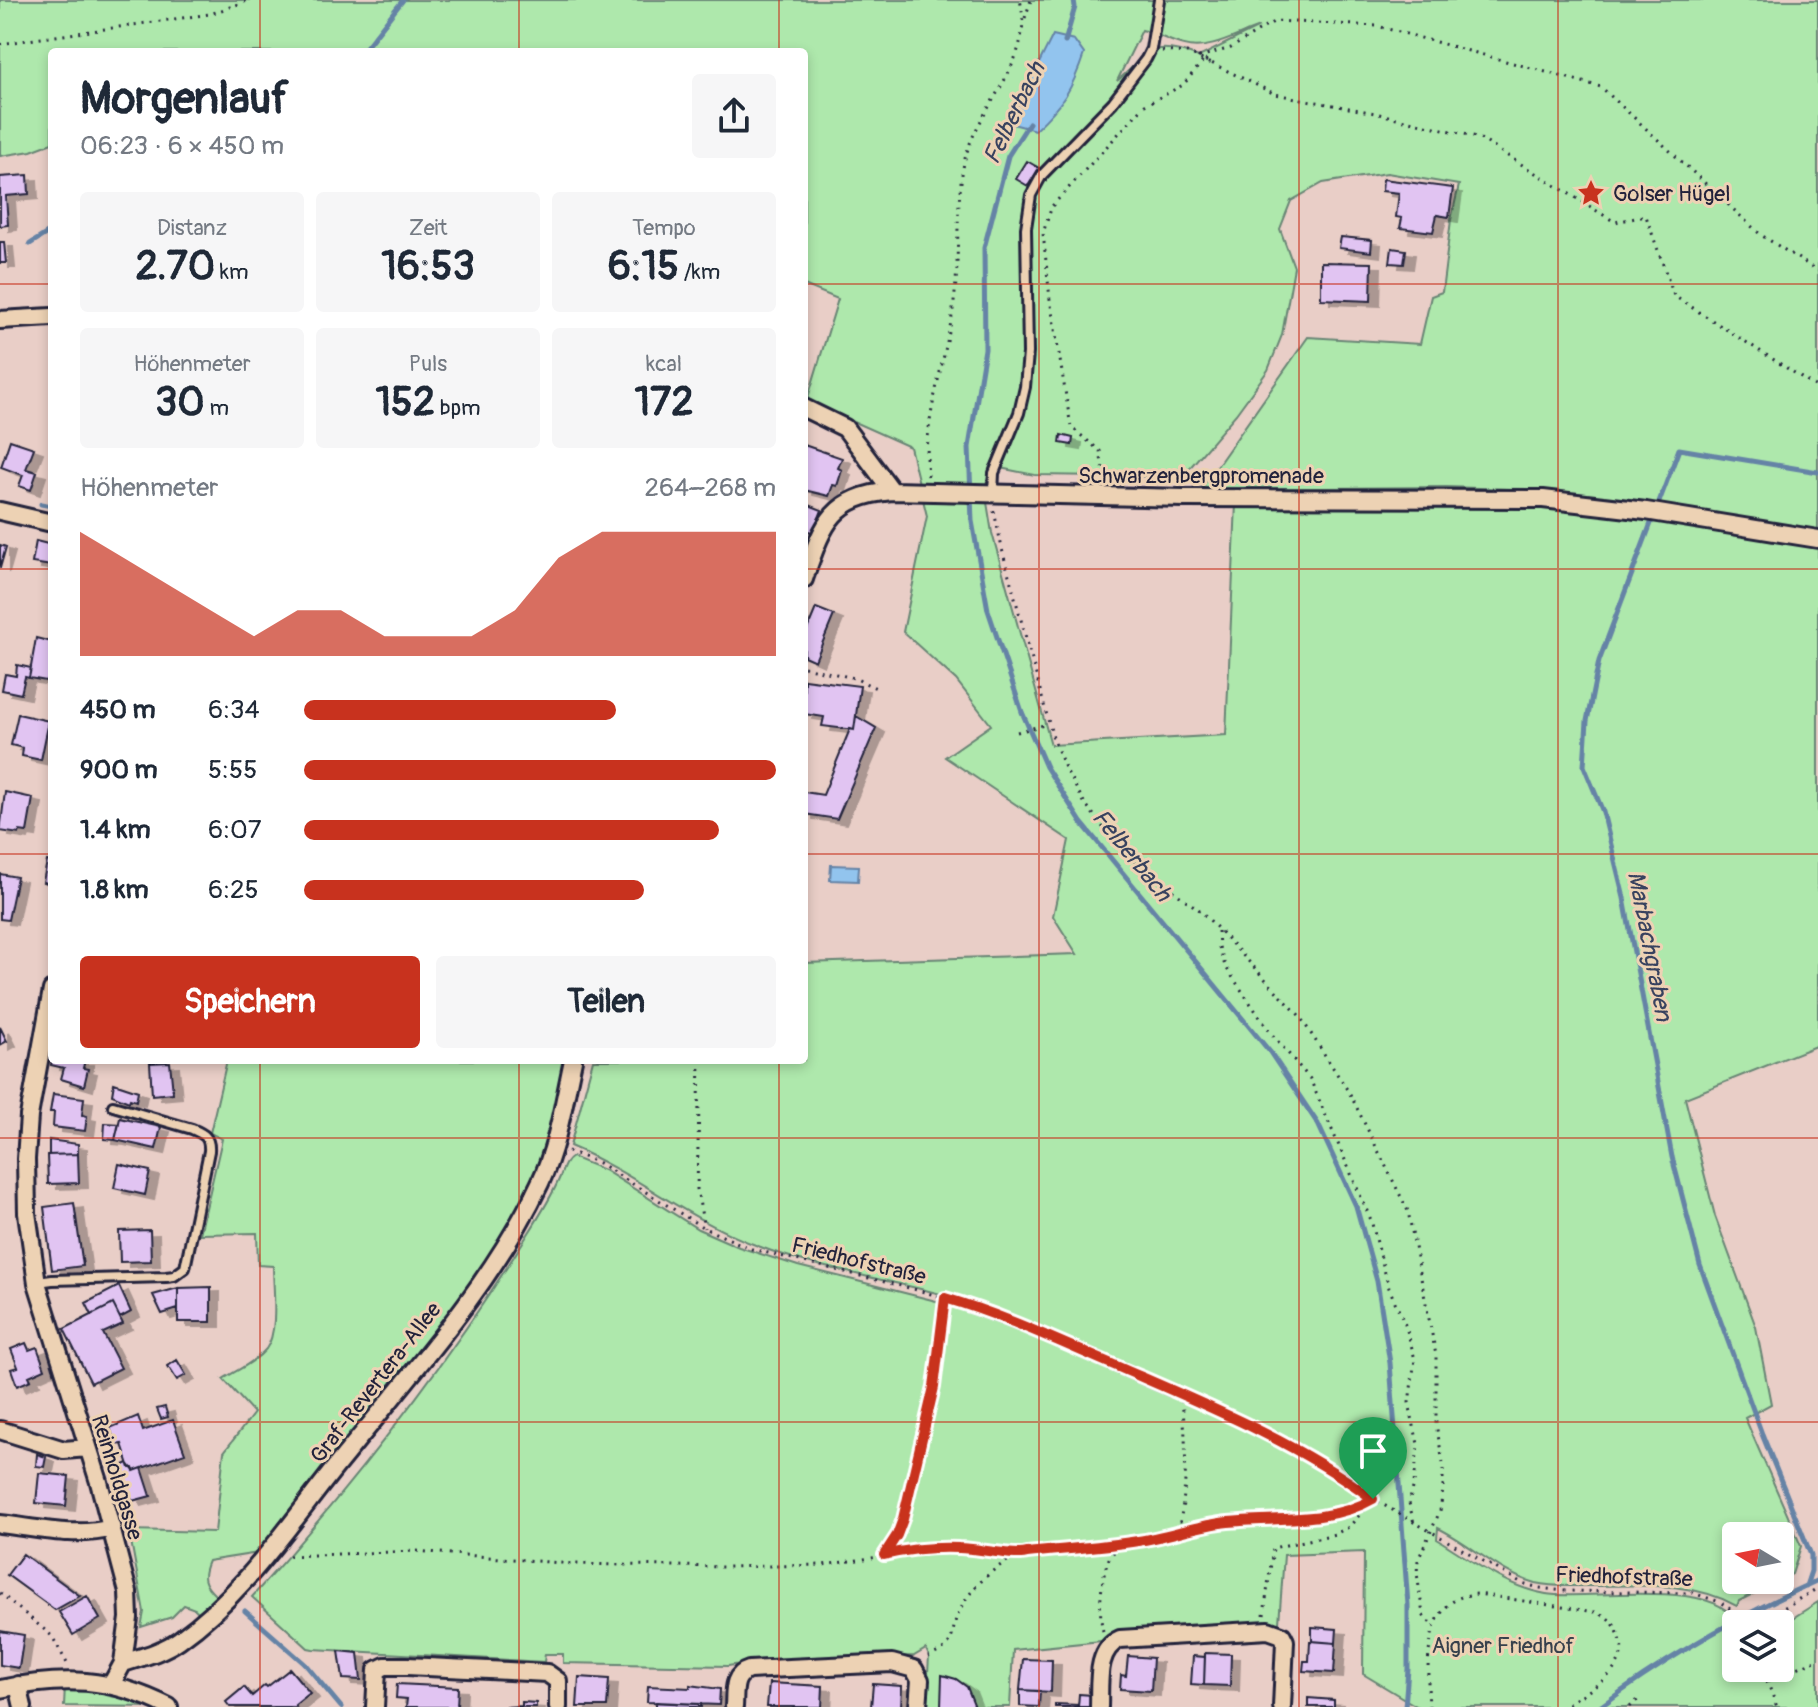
<!DOCTYPE html>
<html lang="de">
<head>
<meta charset="utf-8">
<style>
  :root { --surface:#fff; --page:#f6f6f7; --text:#1f2937; --muted:#747a83; --accent:#c8321e }
  body { margin:0; font-family:Pangolin,sans-serif; background:var(--page); color:var(--text); height:100vh; display:flex; flex-direction:column; font-size:30px; white-space:nowrap }
  * { box-sizing:border-box; margin:0 }
  p { font-size:26px; color:var(--muted) }
  .icon { flex:none; width:44px; height:44px; fill:none; stroke:currentColor; stroke-width:2; stroke-linecap:round; stroke-linejoin:round }
  .map { position:relative; flex:1; overflow:hidden }
  .drawer { position:absolute; left:48px; top:48px; width:760px; height:1016px; display:flex; flex-direction:column; background:var(--surface); border-radius:8px; box-shadow:0 4px 12px #0003 }
  .drawer>* { flex:none }
  .needle { width:52px; rotate:280deg }
  .buttons { position:absolute; left:1722px; top:1522px; display:grid; gap:16px }
  .buttons a { display:grid; place-items:center; width:72px; height:72px; border-radius:8px; background:var(--surface); box-shadow:0 4px 12px #0003; font-size:40px }
  .pin { position:absolute; display:grid; place-items:center; width:68px; height:68px; color:#fff; margin:-82px -34px; border-radius:50% 50% 50% 0; rotate:-45deg; box-shadow:0 0 8px #0007 }
  .pin .icon { rotate:45deg }
  .round { display:grid; place-items:center; flex:none; width:84px; height:84px; border-radius:8px; background:var(--page) }
  .headline { display:flex; align-items:center; justify-content:space-between; height:136px; padding:0 32px }
  h1 { font-size:44px; font-weight:800; line-height:60px }
  .figures { display:grid; grid-template-columns:repeat(3,1fr); gap:12px; height:136px; padding:8px 32px }
  .figures div { display:grid; align-content:center; border-radius:8px; background:var(--page); text-align:center }
  .figures b { font-size:40px; font-weight:800 }
  .figures small { font-size:22px; font-weight:400 }
  .figures p { font-size:22px }
  .chart { height:224px; padding:16px 32px }
  .chart p { display:flex; justify-content:space-between }
  .chart svg { width:100%; height:144px; margin-top:8px; fill:var(--accent); opacity:.7 }
  .button { display:flex; gap:16px; margin-top:auto; padding:16px 32px }
  .button a { flex:1; height:92px; border-radius:8px; background:var(--accent); color:#fff; font-size:32px; font-weight:800; line-height:92px; text-align:center }
  .button a+a { background:var(--page); color:var(--text) }
  ul { padding:0 32px; list-style:none; font-size:26px }
  li { display:grid; grid-template-columns:128px 96px 1fr; align-items:center; height:60px }
  li i { height:20px; border-radius:10px; background:var(--accent) }
  .map>svg:first-child { display:block }
</style>
</head>
<body>
<div class="map">
<svg width="1818" height="1707" viewBox="0 0 1818 1707">
  <defs>
    <filter id="shadow"><feDropShadow dx="9" dy="5" stdDeviation="0" flood-color="#0004"/></filter>
  </defs>
  <rect width="100%" height="100%" fill="#e9cec7"/>
  <filter id="ink" filterUnits="userSpaceOnUse"><feTurbulence type="fractalNoise" baseFrequency=".0125" numOctaves="2"/><feDisplacementMap in="SourceGraphic" scale="16" xChannelSelector="R" yChannelSelector="G"/><feConvolveMatrix kernelMatrix="1 2 1 2 8 2 1 2 1" color-interpolation-filters="sRGB"/></filter>
  <g filter="url(#ink)">
    <path fill="#aee8ac" stroke="#688574" stroke-width="2" fill-rule="evenodd" d="M 0,0 L 1818,0 L 1818,1045 L 1685,1098 L 1715,1216 L 1756,1327 L 1771,1404 L 1745,1418 L 1801,1546 L 1792,1574 L 1780,1580 L 1780,1536 L 1736,1536 L 1736,1580 L 1780,1580 L 1739,1601 L 1737,1606 C 1690,1580 1637,1586 1585,1586 C 1568,1586 1551,1587 1535,1583 C 1499,1573 1471,1544 1438,1528 L 1437,1539 C 1471,1560 1506,1587 1546,1594 C 1585,1601 1723,1576 1736,1625 C 1739,1638 1736,1655 1736,1668 L 1780,1668 L 1780,1626 L 1818,1602 L 1818,1707 L 1418,1707 L 1363,1674 L 1364,1552 L 1284,1555 L 1279,1623 L 1013,1650 L 1010,1707 L 926,1707 L 929,1656 L 926,1649 L 914,1656 L 765,1660 L 728,1666 L 563,1663 L 563,1654 L 545,1654 L 544,1662 L 313,1649 L 308,1648 L 252,1597 C 349,1489 440,1373 518,1250 C 533,1226 549,1203 560,1177 C 563,1169 565,1161 572,1157 L 604,1170 L 698,1229 L 739,1247 L 798,1266 L 948,1304 L 1041,1339 L 1169,1396 L 1172,1386 C 1100,1354 1029,1319 952,1297 C 888,1279 820,1270 758,1246 C 690,1221 636,1174 570,1146 L 593,1060 L 804,1060 L 804,963 L 1077,954 L 1053,916 L 1069,840 L 945,757 L 991,725 L 956,680 L 903,632 L 927,516 L 910,447 L 807,401 L 838,299 L 804,285 L 804,52 L 52,52 L 52,143 L 31,151 L 0,156 ZM 1259,27 L 1199,57 C 1150,39 1152,51 1117,81 L 1142,30 C 1158,34 1170,42 1184,45 C 1209,52 1236,35 1259,27 ZM 1387,173 L 1459,185 L 1451,220 L 1442,292 L 1431,296 L 1420,344 L 1308,337 L 1201,489 L 1446,487 L 1546,490 L 1640,503 L 1634,520 L 1590,510 L 1489,503 L 1236,503 L 1226,735 L 1051,745 L 992,533 L 985,490 L 990,466 L 1035,475 L 1182,477 L 1236,414 L 1268,370 L 1282,335 L 1294,267 L 1280,229 L 1291,201 L 1323,183 Z
      M 227,1060 L 566,1060 L 548,1135 L 533,1181 L 494,1250 L 456,1303 L 320,1481 L 258,1553 L 208,1561 C 201,1577 203,1584 216,1596 L 199,1613 L 195,1609 L 184,1605 L 172,1617 L 141,1627 L 144,1612 L 129,1530 L 215,1532 L 224,1452 L 254,1413 L 223,1379 C 237,1370 255,1362 266,1349 C 279,1332 273,1288 273,1266 L 258,1265 L 257,1233 L 200,1234 L 222,1139 L 210,1133 Z
      M 65,1685 L 98,1687 L 161,1707 L 64,1706 Z"/>
    <path fill="#92c4ee" stroke="#6583a6" stroke-width="2" d="M 1053,35 L 1074,40 L 1084,54 C 1072,90 1063,104 1035,130 L 1009,123 Z
      M 831,865 L 859,866 L 858,881 L 830,880 Z"/>
    <g fill="none" stroke-linecap="round" stroke-linejoin="round">
      <path stroke="#6583a6" stroke-width="5" d="M 1065,42 L 1075,7 L 1074,0
        M 362,52 L 403,0
        M 1029,123 L 1008,156 L 984,248 L 985,349 L 969,447 L 972,521 L 988,610 L 1022,712 L 1046,767 L 1081,822 L 1270,1052 L 1318,1124 L 1356,1206 L 1377,1281 L 1390,1363 L 1408,1605 L 1408,1669 L 1405,1707
        M 30,244 L 52,230
        M 41,504 L 52,506
        M 1806,1586 L 1811,1571 L 1811,1555 L 1762,1434 L 1700,1265 L 1672,1157 L 1624,898 L 1603,812 L 1584,766 L 1587,721 L 1599,661 L 1679,449 L 1818,472
        M 245,1611 L 305,1664 L 341,1707
        M 1600,1707 C 1668,1656 1741,1615 1818,1580"/>
    </g>
    <path fill="#e1c4f2" stroke="#22223b" stroke-width="2" filter="url(#shadow)" d="M 1027,161 L 1039,168 L 1028,186 L 1016,179 Z
      M 28,175 L 29,194 L 6,196 L 8,225 L 0,226 L 0,177 Z
      M 1383,179 L 1453,188 L 1449,217 L 1437,215 L 1433,232 L 1400,228 L 1402,218 L 1396,217 L 1399,193 L 1382,191 Z
      M 1341,237 L 1372,240 L 1371,252 L 1339,248 Z
      M 0,242 L 4,242 L 6,263 L 0,263 Z
      M 1392,248 L 1406,250 L 1404,264 L 1390,263 Z
      M 1321,262 L 1372,263 L 1371,301 L 1321,299 Z
      M 1061,435 L 1073,438 L 1072,445 L 1060,443 Z
      M 10,440 L 34,448 L 26,469 L 37,472 L 31,490 L 19,486 L 23,475 L 1,467 Z
      M 804,445 L 842,458 L 838,468 L 842,470 L 837,486 L 833,485 L 829,496 L 804,490 Z
      M 804,503 L 822,510 L 813,533 L 804,529 Z
      M 36,541 L 52,545 L 52,566 L 32,563 Z
      M 0,545 L 6,547 L 0,568 Z
      M 816,608 L 834,615 L 815,661 L 804,656 L 804,637 Z
      M 36,638 L 52,642 L 52,682 L 29,678 Z
      M 17,665 L 31,668 L 29,678 L 25,677 L 21,694 L 2,690 L 5,674 L 16,676 Z
      M 804,679 L 860,686 L 854,730 L 822,726 L 824,717 L 804,714 Z
      M 18,714 L 49,721 L 41,760 L 22,756 L 23,748 L 11,745 Z
      M 856,716 L 876,728 L 837,819 L 804,814 L 804,792 L 823,795 L 850,729 L 854,730 Z
      M 5,792 L 33,798 L 27,832 L 20,831 L 19,834 L 0,831 Z
      M 47,861 L 52,862 L 52,884 L 43,882 Z
      M 0,874 L 17,877 L 8,920 L 0,919 Z
      M 0,1027 L 7,1041 L 0,1045 Z
      M 52,1060 L 85,1060 L 83,1068 L 88,1069 L 84,1086 L 61,1079 L 64,1068 L 51,1065 Z
      M 170,1062 L 173,1093 L 152,1095 L 150,1063 Z
      M 114,1083 L 138,1091 L 136,1101 L 130,1099 L 129,1102 L 112,1095 Z
      M 53,1094 L 84,1098 L 82,1115 L 87,1116 L 85,1131 L 53,1127 L 54,1112 L 50,1112 Z
      M 120,1118 L 161,1127 L 156,1149 L 115,1140 Z
      M 105,1123 L 119,1124 L 115,1140 L 104,1139 Z
      M 49,1140 L 78,1144 L 78,1154 L 49,1155 Z
      M 78,1154 L 79,1183 L 48,1184 L 47,1155 Z
      M 119,1164 L 150,1171 L 145,1195 L 114,1188 Z
      M 74,1203 L 83,1266 L 52,1270 L 44,1207 Z
      M 150,1230 L 151,1261 L 120,1262 L 119,1231 Z
      M 119,1286 L 131,1312 L 120,1318 L 113,1304 L 92,1315 L 86,1303 Z
      M 211,1287 L 211,1322 L 178,1322 L 178,1288 Z
      M 178,1288 L 178,1309 L 162,1314 L 153,1295 Z
      M 113,1304 L 123,1324 L 103,1333 L 121,1368 L 91,1383 L 64,1329 Z
      M 26,1343 L 29,1350 L 37,1347 L 45,1369 L 29,1376 L 31,1380 L 17,1386 L 11,1369 L 18,1367 L 11,1349 Z
      M 177,1360 L 186,1375 L 177,1380 L 168,1366 Z
      M 165,1407 L 168,1417 L 161,1419 L 157,1409 Z
      M 138,1416 L 143,1431 L 173,1420 L 185,1453 L 134,1471 L 133,1468 L 130,1468 L 122,1444 L 116,1445 L 110,1428 Z
      M 37,1454 L 46,1457 L 44,1467 L 36,1466 Z
      M 128,1463 L 134,1471 L 142,1468 L 151,1496 L 132,1501 L 120,1467 Z
      M 39,1473 L 69,1476 L 66,1506 L 36,1503 Z
      M 23,1554 L 80,1596 L 55,1610 L 7,1575 Z
      M 87,1596 L 100,1619 L 73,1635 L 59,1612 Z
      M 1312,1627 L 1337,1629 L 1336,1643 L 1312,1641 Z
      M 0,1631 L 24,1635 L 19,1668 L 0,1665 Z
      M 1310,1641 L 1336,1643 L 1334,1673 L 1303,1671 L 1304,1661 L 1309,1661 Z
      M 339,1651 L 358,1653 L 361,1680 L 343,1679 Z
      M 1205,1653 L 1231,1654 L 1230,1686 L 1204,1685 Z
      M 1128,1656 L 1153,1658 L 1151,1691 L 1120,1689 L 1121,1675 L 1126,1676 Z
      M 1193,1656 L 1205,1657 L 1204,1685 L 1191,1684 Z
      M 1023,1659 L 1052,1660 L 1051,1692 L 1020,1690 Z
      M 290,1669 L 310,1693 L 295,1705 L 296,1707 L 230,1707 L 226,1702 L 244,1687 L 252,1696 L 265,1685 L 267,1687 Z
      M 942,1675 L 956,1679 L 967,1687 L 975,1707 L 941,1707 Z
      M 579,1677 L 609,1679 L 607,1707 L 577,1707 Z
      M 769,1683 L 823,1686 L 822,1707 L 767,1707 Z
      M 397,1684 L 458,1687 L 457,1707 L 406,1707 L 407,1699 L 396,1698 Z
      M 873,1684 L 902,1686 L 901,1707 L 871,1707 Z
      M 690,1685 L 720,1689 L 719,1705 L 647,1702 L 648,1686 L 690,1688 Z
      M 1020,1690 L 1040,1691 L 1039,1707 L 1020,1706 Z
      M 1079,1694 L 1092,1695 L 1091,1707 L 1078,1707 Z
      M 1308,1698 L 1334,1700 L 1334,1707 L 1308,1707 Z
      M 522,1702 L 536,1703 L 536,1707 L 505,1707 L 522,1706 Z
      M 656,1702 L 701,1704 L 701,1707 L 656,1707 Z
      M 1055,1704 L 1078,1705 L 1078,1707 L 1055,1707 Z"/>
    <g fill="none" stroke-linecap="round" stroke-linejoin="round">
      <g stroke="#22223b" stroke-width="14">
        <path id="lane" d="M 993,494 L 994,473 L 1019,413 L 1025,387 L 1028,353 L 1026,228 L 1031,195 L 1042,175 L 1113,102 L 1146,59 L 1151,49 L 1159,0
          M 38,1282 L 52,1280 L 166,1277 L 174,1276 L 185,1268 L 209,1151 C 210,1137 204,1134 192,1129 L 113,1106"/>
      </g>
      <g stroke="#22223b" stroke-width="22">
        <path id="street" d="M 0,320 L 52,317
          M 804,408 L 845,428 L 892,491
          M 0,511 L 52,523
          M 804,579 C 823,525 830,497 892,491 L 1184,498 L 1543,499 L 1646,511 L 1818,539
          M 52,990 L 29,1116 L 26,1159 L 27,1213 L 37,1283 L 99,1482 L 128,1592 L 129,1618 L 123,1663 L 111,1685
          M 0,1430 L 64,1450 L 88,1448
          M 0,1524 C 37,1528 76,1538 112,1528
          M 123,1663 C 142,1657 162,1652 179,1640 C 244,1594 288,1526 337,1465 C 408,1377 492,1285 540,1183 C 558,1145 564,1101 573,1060
          M 18,1685 L 23,1707
          M 0,1689 C 63,1676 110,1677 169,1707
          M 375,1707 L 377,1670 L 385,1666 L 407,1666 L 547,1673 L 558,1681 L 558,1707
          M 734,1707 C 735,1692 732,1675 749,1670 L 892,1663 L 914,1669 L 920,1680 L 918,1707
          M 1099,1707 C 1100,1684 1095,1650 1120,1639 L 1268,1630 L 1282,1635 L 1285,1641 L 1282,1707"/>
      </g>
      <path stroke="#22223b" stroke-width="3" stroke-dasharray="2 6" stroke-linecap="butt" d="M 1025,18 L 1031,0
        M 0,44 L 210,14 L 250,0
        M 1162,51 L 1187,53 L 1211,64 L 1199,57 L 1275,94 L 1375,113 L 1477,137 L 1615,222 L 1646,216 L 1674,296 L 1818,388
        M 1199,57 L 1231,48 L 1275,21 L 1377,26 L 1601,87 L 1761,235 L 1818,271
        M 928,476 C 922,418 947,360 954,302 C 960,256 955,208 964,163 C 976,106 1036,63 1020,0
        M 1104,476 L 1100,451 L 1071,427 L 1050,299 L 1043,233 L 1052,206 L 1145,105 L 1183,85 L 1203,61
        M 994,511 L 1003,553 L 1053,738 L 1065,768 L 1084,802 L 1118,847 L 1141,868 L 1201,911 L 1299,1015 L 1350,1094 L 1408,1211 L 1436,1355 L 1436,1424 L 1443,1463 L 1443,1489 L 1440,1511 L 1418,1560 L 1417,1573 L 1423,1615 L 1434,1627
        M 804,667 L 854,678 L 876,688
        M 1017,732 L 1048,724
        M 1218,931 L 1219,947 L 1225,966 L 1270,1032 L 1310,1079 L 1371,1220 L 1389,1288 L 1406,1327 L 1415,1359 L 1409,1403 L 1418,1444 L 1414,1484 L 1409,1503 L 1414,1523
        M 700,1060 L 697,1189 L 704,1228
        M 568,1151 L 599,1163 L 704,1228 L 752,1249 L 921,1291 L 980,1309 L 1022,1324 L 1187,1398 L 1318,1462 L 1373,1499 L 1522,1583 L 1539,1588 L 1565,1591 L 1693,1593 L 1720,1602 L 1746,1620 L 1759,1622 L 1818,1588
        M 1178,1530 C 1188,1491 1187,1436 1181,1395
        M 884,1555 C 928,1546 974,1544 1018,1556
        M 289,1556 L 416,1551 L 573,1564 L 725,1567 L 823,1565 L 878,1557 L 892,1544 L 903,1519 L 934,1387 L 945,1298
        M 0,1593 L 52,1636 L 68,1665
        M 1264,1615 L 1273,1548 L 1335,1534 L 1349,1527 L 1371,1502
        M 1103,1631 C 1098,1613 1101,1579 1108,1561 C 1111,1553 1118,1548 1125,1543
        M 928,1657 C 935,1653 943,1652 948,1645 C 954,1637 953,1625 957,1616 C 967,1590 999,1560 1027,1553 C 1061,1544 1100,1547 1135,1542 C 1168,1537 1198,1524 1230,1522 C 1276,1518 1332,1524 1373,1499
        M 1762,1668 L 1767,1681 L 1818,1659
        M 1767,1681 L 1777,1707
        M 1429,1707 C 1427,1667 1422,1596 1478,1594 L 1595,1612 C 1606,1615 1614,1622 1618,1633 C 1635,1670 1589,1689 1563,1707
        M 1630,1707 L 1640,1698"/>
      <use href="#lane" stroke="#edd2b4" stroke-width="8"/>
      <use href="#street" stroke="#edd2b4" stroke-width="16"/>
    </g>
  </g>
  <g fill="none" stroke-linecap="round" stroke-linejoin="round" filter="url(#ink)">
    <g stroke="#fff" stroke-width="16">
      <path id="route" d="M 945,1298 C 1003,1315 1058,1341 1114,1365 C 1203,1404 1295,1441 1373,1499 C 1330,1524 1275,1517 1228,1522 C 1197,1525 1168,1537 1138,1541 C 1101,1547 1064,1549 1027,1553 C 1016,1557 976,1548 959,1548 C 933,1547 909,1549 884,1555 L 897,1535 L 903,1519 L 934,1387 Z"/>
    </g>
    <use href="#route" stroke="#c8321e" stroke-width="10"/>
  </g>
  <path fill="none" stroke="#c8321e" stroke-width="2" stroke-opacity="0.55" d="M 260,0 L 260,52M 519,0 L 519,52M 779,0 L 779,52M 1039,0 L 1039,1707M 1299,0 L 1299,1707M 1558,0 L 1558,1707M 0,284 L 52,284M 804,284 L 1818,284M 0,569 L 52,569M 804,569 L 1818,569M 0,854 L 52,854M 804,854 L 1818,854M 260,1060 L 260,1707M 519,1060 L 519,1707M 779,1060 L 779,1707M 0,1138 L 1818,1138M 0,1422 L 1818,1422"/>
  <defs>
    <g id="sight-bare" transform="scale(2.16)"><path d="M0-6L1.8-2.2L6-1.7L2.9 1.2L3.7 5.4L0 3.3L-3.7 5.4L-2.9 1.2L-6-1.7L-1.8-2.2Z" fill="#c8321e" stroke="#edd2b4" stroke-width="2.5" paint-order="stroke"/></g>
  </defs>
  <g fill-rule="evenodd">
    <use href="#sight-bare" x="1591" y="193"/>
  </g>
  <g text-anchor="middle" stroke-width="6" stroke-linejoin="round" paint-order="stroke">
    <g font-size="22" fill="#22223b" stroke="#edd2b4" text-anchor="start">
      <text x="1613" y="201">Golser Hügel</text>
    </g>
    <g font-size="22" fill="#22223b" stroke="#edd2b4">
      <text x="1201" y="483">Schwarzenbergpromenade</text>
      <text transform="translate(859 1260) rotate(14)" y="8">Friedhofstraße</text>
      <text transform="translate(375 1382) rotate(-52)" y="8">Graf-Revertera-Allee</text>
      <text transform="translate(118 1477) rotate(73)" y="8">Reinholdgasse</text>
      <text transform="translate(1624 1576) rotate(2)" y="8">Friedhofstraße</text>
    </g>
    <g font-size="22" fill="#37404c" stroke="#edd2b4">
      <text x="1503" y="1653">Aigner Friedhof</text>
    </g>
    <g font-size="24" font-style="italic" fill="#38425f" stroke="#edd2b4">
      <text transform="translate(1014 113) rotate(-64)" y="8">Felberbach</text>
      <text transform="translate(1132 855) rotate(51)" y="8">Felberbach</text>
      <text transform="translate(1650 946) rotate(79)" y="8">Marbachgraben</text>
    </g>
  </g>
</svg>
<div class="buttons">
<a><svg class="needle" viewBox="-14 -14 28 28"><path d="M0-13l5 13h-10z" fill="#e53935"/><path d="M0 13l5-13h-10z" fill="#747a83"/></svg></a>
<a><svg class="icon" aria-label="layers" viewBox="0 0 24 24"><path d="M12 4l9 5-9 5-9-5zM3 14l9 5 9-5"/></svg></a>
</div>
<div class="pin" style="left:1373px;top:1499px;background:#1e9e55"><svg class="icon" aria-label="arrive" viewBox="0 0 24 24"><path d="M6 21V4h12l-3 4 3 4H6"/></svg></div>
<section class="drawer">
<div class="headline"><div><h1>Morgenlauf</h1><p>06:23 · 6 × 450 m</p></div><a class="round"><svg class="icon" aria-label="share" viewBox="0 0 24 24"><path d="M12 15V3M7 8l5-5 5 5M5 13v7h14v-7"/></svg></a></div>
<div class="figures">
<div><p>Distanz</p><b>2.70<small> km</small></b></div>
<div><p>Zeit</p><b>16:53</b></div>
<div><p>Tempo</p><b>6:15<small> /km</small></b></div>
</div>
<div class="figures">
<div><p>Höhenmeter</p><b>30<small> m</small></b></div>
<div><p>Puls</p><b>152<small> bpm</small></b></div>
<div><p>kcal</p><b>172</b></div>
</div>
<div class="chart"><p><span>Höhenmeter</span>264–268 m</p>
<svg viewBox="0 0 160 44" preserveAspectRatio="none"><path d="M0 44V6L10 14L20 22L30 30L40 38L50 30L60 30L70 38L80 38L90 38L100 30L110 14L120 6L130 6L140 6L150 6L160 6V44z"/></svg>
</div>
<ul>
<li><b>450 m</b>6:34<i style="width:66%"></i></li>
<li><b>900 m</b>5:55<i style="width:100%"></i></li>
<li><b>1.4 km</b>6:07<i style="width:88%"></i></li>
<li><b>1.8 km</b>6:25<i style="width:72%"></i></li>
</ul>
<div class="button"><a>Speichern</a><a>Teilen</a></div>
</section>
</div>
</body>
</html>
